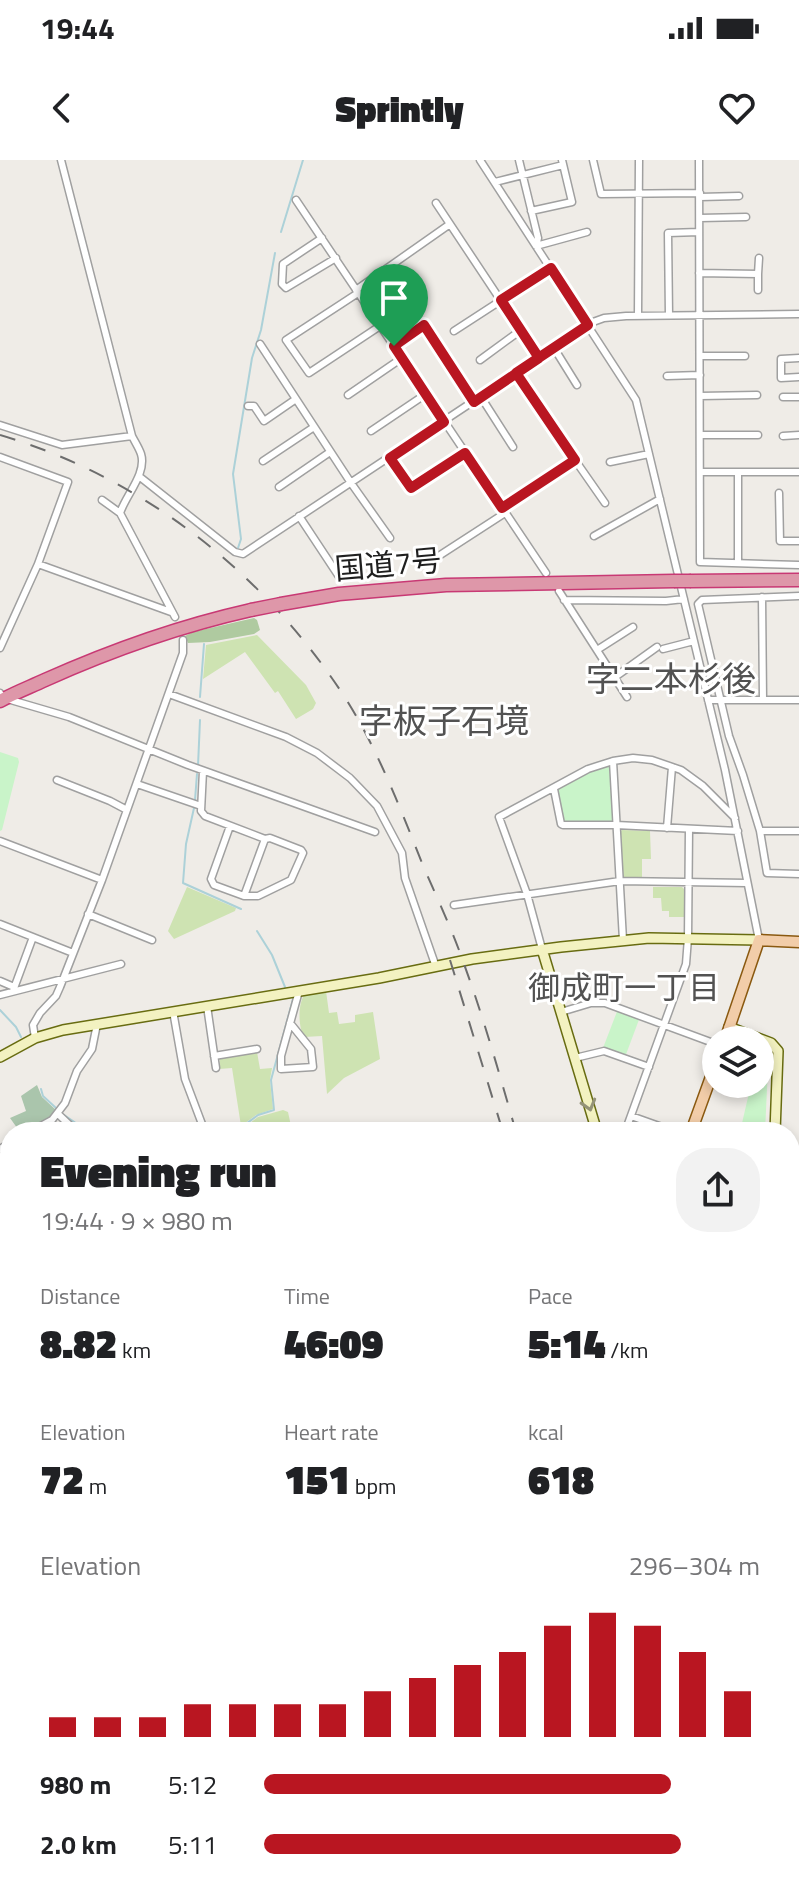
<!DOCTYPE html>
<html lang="en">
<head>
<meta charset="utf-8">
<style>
  :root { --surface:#fff; --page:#f2f2f2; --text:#202124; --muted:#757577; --accent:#b91621 }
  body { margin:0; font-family:"Titillium Web","Noto Sans JP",sans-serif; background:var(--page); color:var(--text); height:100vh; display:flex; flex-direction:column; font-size:30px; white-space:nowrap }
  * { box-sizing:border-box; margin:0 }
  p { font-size:26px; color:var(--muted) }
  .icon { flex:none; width:44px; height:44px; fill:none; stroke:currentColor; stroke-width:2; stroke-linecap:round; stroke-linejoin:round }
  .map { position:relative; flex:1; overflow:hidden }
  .side { position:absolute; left:0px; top:962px; width:800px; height:768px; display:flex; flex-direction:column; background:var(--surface); border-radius:32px 32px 0 0; box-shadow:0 4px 12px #0003 }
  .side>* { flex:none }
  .controls { position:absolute; left:702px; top:866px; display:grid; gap:16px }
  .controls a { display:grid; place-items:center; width:72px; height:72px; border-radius:50%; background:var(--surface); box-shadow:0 4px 12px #0003; font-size:40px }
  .pin { position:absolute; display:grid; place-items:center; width:68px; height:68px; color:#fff; margin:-82px -34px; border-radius:50% 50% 50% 0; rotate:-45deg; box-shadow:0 0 8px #0007 }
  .pin .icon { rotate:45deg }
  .round { display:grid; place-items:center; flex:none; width:84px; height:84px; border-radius:32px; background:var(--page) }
  .overview { display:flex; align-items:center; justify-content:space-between; height:136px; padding:0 40px }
  h1 { font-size:44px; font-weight:800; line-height:60px }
  .figures { display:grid; grid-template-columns:repeat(3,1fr); gap:12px; height:136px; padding:8px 40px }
  .figures div { display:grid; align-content:center }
  .figures b { font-size:40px; font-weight:800 }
  .figures small { font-size:22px; font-weight:400 }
  .figures p { font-size:22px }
  .chart { height:224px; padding:16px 40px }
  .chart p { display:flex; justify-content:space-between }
  .chart svg { width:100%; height:144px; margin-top:8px; stroke:var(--accent); stroke-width:6 }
  ul { padding:0 40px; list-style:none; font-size:26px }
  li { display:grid; grid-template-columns:128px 96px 1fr; align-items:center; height:60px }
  li i { height:20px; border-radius:10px; background:var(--accent) }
  .status { display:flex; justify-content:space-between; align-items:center; height:56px; padding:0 40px; background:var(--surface); direction:ltr }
  .status svg { height:22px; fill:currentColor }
  header { display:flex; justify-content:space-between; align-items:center; height:104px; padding:0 40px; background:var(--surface); font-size:36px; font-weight:800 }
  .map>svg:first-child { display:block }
</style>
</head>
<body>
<div class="status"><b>19:44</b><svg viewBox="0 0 49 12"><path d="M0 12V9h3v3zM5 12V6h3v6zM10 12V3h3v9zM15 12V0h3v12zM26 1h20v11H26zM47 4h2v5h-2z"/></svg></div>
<header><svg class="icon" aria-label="back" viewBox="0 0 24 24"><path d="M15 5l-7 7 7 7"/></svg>Sprintly<svg class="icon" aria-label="heart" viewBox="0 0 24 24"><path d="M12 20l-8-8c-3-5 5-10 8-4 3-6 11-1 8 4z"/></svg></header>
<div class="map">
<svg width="799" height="1730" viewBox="0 0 799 1730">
  <rect width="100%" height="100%" fill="#efece7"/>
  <path fill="#cee3b2" d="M 257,475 L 306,525 L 316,543 L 313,549 L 296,559 L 278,531 L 275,533 L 245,492 L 203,519 L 206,485 Z
    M 622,670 L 650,671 L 651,699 L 642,699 L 642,718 L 626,719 L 622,716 L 620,672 Z
    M 187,727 L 236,748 L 235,751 L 174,779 L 168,771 Z
    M 653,727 L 682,727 L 685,730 L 684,757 L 669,757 L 669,751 L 662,751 L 661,738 L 653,738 Z
    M 326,831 L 329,853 L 337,852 L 339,864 L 355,862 L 355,855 L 373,852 L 380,899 L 344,918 L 327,934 L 322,876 L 304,877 C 298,866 298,845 304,835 Z
    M 257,892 L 260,909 L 272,908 L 270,920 L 273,949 L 256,955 L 241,966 L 232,908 L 219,909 L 220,898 Z
    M 283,950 L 288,952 L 291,966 L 289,971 L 238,972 L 258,957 Z
    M 790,1098 L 799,1101 L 799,1200 L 790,1197 Z"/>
  <path fill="#afcaa0" d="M 254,458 L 257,460 L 260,470 L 254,474 L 210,482 L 188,483 L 185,476 L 193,472 Z"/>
  <path fill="#aac5ac" d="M 37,925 L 42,937 L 57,951 C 49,961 33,972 20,972 L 10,958 L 26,951 L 21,936 Z"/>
  <path fill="#c9f4c9" d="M 0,592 L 18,598 L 19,602 L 2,670 L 0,671 Z
    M 612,605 L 615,663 L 562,662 L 556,629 L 586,613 Z
    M 618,849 L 640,857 L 625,897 L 603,888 Z
    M 760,906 L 768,907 L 765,972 L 740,972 L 751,924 L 760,924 Z"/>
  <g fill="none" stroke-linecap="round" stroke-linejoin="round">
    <path stroke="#acd1d8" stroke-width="2" d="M 281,72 L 303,0
      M 238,388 L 241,379 L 233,314 L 252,198 L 261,170 L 275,93
      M 200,537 L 204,484
      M 198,606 L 200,560
      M 195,640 L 197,614
      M 194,648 L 186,684 L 183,723 L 241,749
      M 257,771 L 272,795 L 285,827
      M 0,850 L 16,867 L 21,877
      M 41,929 L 43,936 L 56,948
      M 64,955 L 89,972
      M 235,972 L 258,955 L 274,950 L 271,920 L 293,839
      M 507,1720 L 512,1730"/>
    <g stroke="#a0a0a0" stroke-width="9">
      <path id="street" d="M 61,0 L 132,276 C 135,282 139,288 141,294 C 147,313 126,335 120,353
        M 480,0 L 636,240 L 725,610 L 759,780
        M 519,0 L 538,78 L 536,86 L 587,72
        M 593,0 L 601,34 L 700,33
        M 699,0 L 700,402 L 799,405
        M 495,22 L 563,5
        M 700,37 L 739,36
        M 296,40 L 546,413
        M 436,43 L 539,198
        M 531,51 L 572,42 L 562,0
        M 700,58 L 746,57
        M 322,78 L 283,104 L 282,124 L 286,128 L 336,98
        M 699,113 L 758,114 L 759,98
        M 758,114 L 758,130
        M 356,130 L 450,64
        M 358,133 L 286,180 L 309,213 L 380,166
        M 638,155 L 639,0
        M 669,155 L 668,73 L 699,72
        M 454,171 L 551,108
        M 260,184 L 351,323 L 390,378
        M 394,186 L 424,165 L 474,242
        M 554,188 L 577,225
        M 700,196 L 745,196
        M 799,198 L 781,199 L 781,218 L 799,217
        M 480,200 L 521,170
        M 667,216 L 700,215
        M 348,235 L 402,198
        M 700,236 L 757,235
        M 481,237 L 513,287
        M 783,237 L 799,237
        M 248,246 L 254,246 L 264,261 L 296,239
        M 0,265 L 62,285 L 132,276
        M 371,271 L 426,234
        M 700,275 L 758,275
        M 783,276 L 799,275
        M 0,297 L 68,322 L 38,404 L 0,488
        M 390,298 L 411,328 L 465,293
        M 575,300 L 605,343
        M 263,301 L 314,267
        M 610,302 L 649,294
        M 701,312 L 799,312
        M 738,312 L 738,403
        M 140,317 L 235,392 L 243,394 L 593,162 L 604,158 L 626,156 L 799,154
        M 279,327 L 330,292
        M 779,333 L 780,381 L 799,381
        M 102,340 L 120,353 L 175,457
        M 502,348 L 575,300 L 516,213
        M 299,356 L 340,418
        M 594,376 L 660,339
        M 434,399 L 505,353
        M 38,404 L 171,452
        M 559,431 L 627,537
        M 799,436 L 702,440 L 698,444 L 729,576 L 743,615 L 760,671 L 767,713 L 799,714
        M 762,437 L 763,540
        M 564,440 L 666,441 L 684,439
        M 663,489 L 694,481
        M 597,490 L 633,467
        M 615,517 L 657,487
        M 0,533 L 4,538 L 69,557 L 188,605 L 375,672
        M 169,534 L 286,577 L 317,593 L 350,618 L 377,646 L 402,693 L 405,718 L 436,807
        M 708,540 L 799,540
        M 613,601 L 623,780
        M 203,611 L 201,651 L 205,656 L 265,679 L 270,678 L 301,690 L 303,693 L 291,720 L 258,736 L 244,736
        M 57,620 L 110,641 L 127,650
        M 137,624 L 201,646
        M 554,629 L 561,664 L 563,665 L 616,665 L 738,671
        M 230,666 L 211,719 L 214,725 L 244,736 L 265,679
        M 667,668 L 672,607
        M 760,671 L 799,671
        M 0,681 L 102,720
        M 454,745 L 620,721 L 747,723
        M 88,754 L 152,780
        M 0,764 L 73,793
        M 542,789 L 527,734 L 499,657 L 588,609 L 613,601 L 633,598 L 652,600 L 681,610 L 703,626 L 735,658
        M 0,821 L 14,827
        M 13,831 L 33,777
        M 0,835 L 121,804
        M 207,846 L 216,908
        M 173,851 L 185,919 L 205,972
        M 561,852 L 591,843 L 605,843 L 716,884
        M 290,863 L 311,889 L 313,907 L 281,909 L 281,896 L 299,831
        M 35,878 L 33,865 L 40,853 L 56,836 L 60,827 L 102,720 L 183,493 L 183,480
        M 214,896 L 257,889
        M 575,898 L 604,891 L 649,907
        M 58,954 L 77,972
        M 631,956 L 676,972
        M 30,972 L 52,960 L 65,943 L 77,911 L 92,889 L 97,864
        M 625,972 L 686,804 L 688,778 L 689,669
        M 0,989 L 10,983
        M 0,1216 L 10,1211
        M 790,1276 L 799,1245
        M 0,1279 L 10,1273
        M 0,1316 L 10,1311
        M 0,1333 L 10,1352
        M 790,1366 L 799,1368
        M 0,1372 L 10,1367
        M 790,1445 L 799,1412
        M 790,1493 L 799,1495
        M 790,1561 L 799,1560
        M 790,1588 L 799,1586
        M 80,1720 L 86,1730
        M 201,1720 L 207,1730
        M 271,1720 L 276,1730
        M 669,1720 L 672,1730
        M 762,1720 L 765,1730
        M 12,1727 L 13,1730
        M 35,1730 L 53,1720
        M 295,1730 L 314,1720"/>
    </g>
    <g stroke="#686c11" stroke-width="12">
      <path id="secondary" d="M 542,789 L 597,972
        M 729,867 L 771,883 L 778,891 L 775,972
        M 0,897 L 35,878 L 63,870 L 379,818 L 472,799 L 561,787 L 649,778 L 759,780
        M 790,1210 L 799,1214"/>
    </g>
    <g stroke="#8a5910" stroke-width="13">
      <path id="primary" d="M 725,880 L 759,780 L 799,782
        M 691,972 L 716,903"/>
    </g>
    <g stroke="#c83974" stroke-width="15">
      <path id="highway" d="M 691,421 L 799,420
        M 281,444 L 339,434 L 446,425 L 674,421
        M 0,541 C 14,533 30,527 45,520 C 112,490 180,466 251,450
        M 0,1480 L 10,1485
        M 0,1493 L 10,1499
        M 229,1720 L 235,1730
        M 243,1720 L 249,1730"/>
    </g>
    <use href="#street" stroke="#fff" stroke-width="6"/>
    <use href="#secondary" stroke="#f3f2c1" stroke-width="9"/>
    <use href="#primary" stroke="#f2cda9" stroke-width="10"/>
    <use href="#highway" stroke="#de97a9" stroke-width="12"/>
    <path stroke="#6d6d6d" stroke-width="2" stroke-dasharray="16 16" stroke-linecap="butt" d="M 0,275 C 141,317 261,410 342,533 C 376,585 399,645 422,703 C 436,736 452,769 464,804 C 484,859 500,916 516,972
      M 450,800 L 503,972
      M 743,1720 L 746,1730
      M 604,1730 L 605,1720"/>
    <g stroke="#c83974" stroke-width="15" stroke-linecap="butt">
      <path id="highway-bridge" d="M 674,421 L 691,421
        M 251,450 L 281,444"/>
    </g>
    <use href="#highway-bridge" stroke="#de97a9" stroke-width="12"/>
  </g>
  <defs><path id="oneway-chevron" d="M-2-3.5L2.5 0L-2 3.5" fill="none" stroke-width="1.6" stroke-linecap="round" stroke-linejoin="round" transform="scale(2)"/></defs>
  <use stroke="#949378" href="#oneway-chevron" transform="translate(589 945) rotate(74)"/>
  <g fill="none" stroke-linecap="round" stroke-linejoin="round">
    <g stroke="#fff" stroke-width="16">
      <path id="route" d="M 394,186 L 444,262 L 390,298 L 411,328 L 465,293 L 502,348 L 575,300 L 516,213 L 588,165 L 551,108 L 501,140 L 539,198 L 474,242 L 424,165 L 394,186"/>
    </g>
    <use href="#route" stroke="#b91621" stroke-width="10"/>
  </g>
  <g text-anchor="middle" stroke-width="6" stroke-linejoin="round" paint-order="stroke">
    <g font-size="30" fill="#1f1f1f" stroke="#fff">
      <text transform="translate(388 405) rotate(-5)" y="10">国道7号</text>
    </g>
    <g font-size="32" fill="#525252" stroke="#fff">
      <text x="624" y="839">御成町一丁目</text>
    </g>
    <g font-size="34" fill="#525252" stroke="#fff">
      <text x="671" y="531">字二本杉後</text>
      <text x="444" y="573">字板子石境</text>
    </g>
  </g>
</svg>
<div class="controls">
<a><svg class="icon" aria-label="layers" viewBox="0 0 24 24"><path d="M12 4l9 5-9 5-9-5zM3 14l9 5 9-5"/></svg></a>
</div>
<div class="pin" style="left:394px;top:186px;background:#1e9e55"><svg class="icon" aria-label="arrive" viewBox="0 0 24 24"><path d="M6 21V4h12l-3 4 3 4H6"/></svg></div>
<section class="side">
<div class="overview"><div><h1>Evening run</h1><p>19:44 · 9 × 980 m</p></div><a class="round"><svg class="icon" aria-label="share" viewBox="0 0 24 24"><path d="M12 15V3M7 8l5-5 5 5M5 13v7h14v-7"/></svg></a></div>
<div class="figures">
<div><p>Distance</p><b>8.82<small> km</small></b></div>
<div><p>Time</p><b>46:09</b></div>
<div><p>Pace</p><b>5:14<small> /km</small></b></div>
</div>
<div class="figures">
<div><p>Elevation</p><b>72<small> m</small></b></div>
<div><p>Heart rate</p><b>151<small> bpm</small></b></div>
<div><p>kcal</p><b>618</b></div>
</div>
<div class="chart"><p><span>Elevation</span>296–304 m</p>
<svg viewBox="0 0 160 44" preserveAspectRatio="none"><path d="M5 44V38M15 44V38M25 44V38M35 44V34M45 44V34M55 44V34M65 44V34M75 44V30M85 44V26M95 44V22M105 44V18M115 44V10M125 44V6M135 44V10M145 44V18M155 44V30"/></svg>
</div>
<ul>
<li><b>980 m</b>5:12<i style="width:82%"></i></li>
<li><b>2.0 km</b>5:11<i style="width:84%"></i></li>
</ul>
</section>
</div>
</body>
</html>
